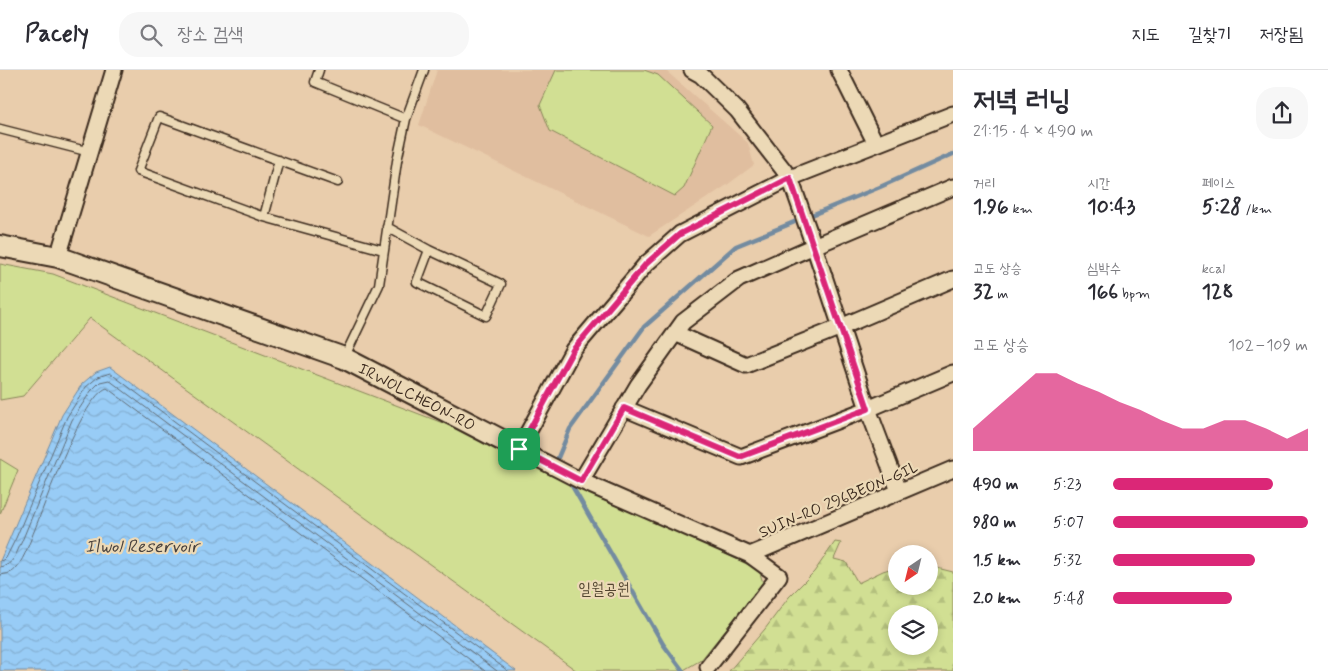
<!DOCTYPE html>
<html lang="ko">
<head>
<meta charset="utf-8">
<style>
  :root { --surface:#fff; --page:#f7f7f7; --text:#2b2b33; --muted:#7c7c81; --line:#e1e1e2; --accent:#db2777 }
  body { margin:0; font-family:Mynerve,"Poor Story",sans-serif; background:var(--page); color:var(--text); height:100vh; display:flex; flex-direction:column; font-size:19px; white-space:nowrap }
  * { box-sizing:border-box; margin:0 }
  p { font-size:16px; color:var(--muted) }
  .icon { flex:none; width:28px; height:28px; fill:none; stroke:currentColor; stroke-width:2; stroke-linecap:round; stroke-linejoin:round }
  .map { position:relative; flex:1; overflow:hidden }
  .panel { display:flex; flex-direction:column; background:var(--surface); width:375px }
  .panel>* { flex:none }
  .needle { width:32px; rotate:215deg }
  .tools { position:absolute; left:888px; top:475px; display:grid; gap:10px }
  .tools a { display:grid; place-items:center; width:50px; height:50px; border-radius:50%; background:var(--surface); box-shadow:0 2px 8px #0003; font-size:25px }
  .pin { position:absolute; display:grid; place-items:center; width:42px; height:42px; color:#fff; margin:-21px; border-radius:10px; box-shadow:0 2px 8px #0006 }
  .round { display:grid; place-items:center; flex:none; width:52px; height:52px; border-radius:20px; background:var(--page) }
  .headline { display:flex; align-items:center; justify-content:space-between; height:85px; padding:0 20px }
  h1 { font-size:28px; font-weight:800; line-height:38px }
  .stats { display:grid; grid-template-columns:repeat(3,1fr); gap:8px; height:85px; padding:5px 20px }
  .stats div { display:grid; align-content:center }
  .stats b { font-size:21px; font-weight:800 }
  .stats small { font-size:14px; font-weight:400 }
  .stats p { font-size:14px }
  .chart { height:140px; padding:10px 20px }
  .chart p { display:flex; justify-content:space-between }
  .chart svg { width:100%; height:90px; margin-top:5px; fill:var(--accent); opacity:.7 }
  ul { padding:0 20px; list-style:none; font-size:16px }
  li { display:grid; grid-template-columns:80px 60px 1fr; align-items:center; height:38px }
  li i { height:12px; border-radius:6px; background:var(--accent) }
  header { display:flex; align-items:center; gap:30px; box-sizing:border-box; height:70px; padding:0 25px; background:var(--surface); border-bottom:1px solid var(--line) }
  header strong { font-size:24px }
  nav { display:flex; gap:28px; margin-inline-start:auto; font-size:18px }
  .search { width:350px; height:45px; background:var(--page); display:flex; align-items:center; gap:12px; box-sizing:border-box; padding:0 18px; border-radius:20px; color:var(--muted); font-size:19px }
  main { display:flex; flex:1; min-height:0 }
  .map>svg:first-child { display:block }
</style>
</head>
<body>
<header>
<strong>Pacely</strong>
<div class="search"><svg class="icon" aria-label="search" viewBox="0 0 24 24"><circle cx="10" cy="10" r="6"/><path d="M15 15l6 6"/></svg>장소 검색</div>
<nav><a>지도</a><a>길찾기</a><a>저장됨</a></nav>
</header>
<main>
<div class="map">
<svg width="953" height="601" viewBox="0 0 953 601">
  <defs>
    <pattern id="forest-firs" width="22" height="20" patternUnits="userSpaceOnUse" patternTransform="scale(1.25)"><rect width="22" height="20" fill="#d1df93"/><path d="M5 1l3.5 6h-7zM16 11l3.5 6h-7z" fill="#b4c07e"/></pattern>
    <pattern id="water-waves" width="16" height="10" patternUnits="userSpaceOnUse" patternTransform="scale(1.25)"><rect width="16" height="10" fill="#98ccf6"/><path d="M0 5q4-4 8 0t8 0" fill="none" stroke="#84afd2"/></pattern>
  </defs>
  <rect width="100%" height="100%" fill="#e9cdac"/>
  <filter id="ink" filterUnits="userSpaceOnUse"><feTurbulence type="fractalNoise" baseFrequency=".02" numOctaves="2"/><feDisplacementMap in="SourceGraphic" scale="10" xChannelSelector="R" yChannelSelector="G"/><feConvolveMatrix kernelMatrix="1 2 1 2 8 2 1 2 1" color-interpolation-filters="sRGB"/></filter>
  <g filter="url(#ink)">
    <path fill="#e0be9f" d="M 437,0 L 665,0 L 748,73 L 754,95 L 727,115 L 649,166 L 419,55 Z"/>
    <path fill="url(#forest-firs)" stroke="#868458" fill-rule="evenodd" d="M 835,472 L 841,473 L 834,489 L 846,492 L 858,513 L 883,501 L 896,497 L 896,516 L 929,516 L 929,496 L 953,502 L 953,601 L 729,601 L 765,559 L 789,527 L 814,502 ZM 896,544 L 929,544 L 929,576 L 896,576 Z"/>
    <path fill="#d1df93" stroke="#868458" d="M 556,0 L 644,0 L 658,5 L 712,55 L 684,118 L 675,126 L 550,61 L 540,35 Z
      M 0,194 L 53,204 L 503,376 L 759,500 L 763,513 L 701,590 L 682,601 L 577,601 L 90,248 L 23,326 L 0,330 Z
      M 0,389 L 18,400 L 0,444 Z"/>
    <path fill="url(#water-waves)" stroke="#738ba0" d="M 110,297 L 516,601 L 0,601 L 0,491 L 62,345 L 82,314 L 96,302 Z"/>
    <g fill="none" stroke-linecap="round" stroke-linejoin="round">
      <path stroke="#606b74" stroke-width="1" d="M 0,491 L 4,490 L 6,488 L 16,468 L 67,347 L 86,317 L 98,307 L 110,303 L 508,601
        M 0,497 C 14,496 17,481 22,471 L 72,350 L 91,321 L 100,312 L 109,310 L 497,601
        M 0,505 C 7,504 13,503 17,497 C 25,487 30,471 35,459 C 45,433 83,326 107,318 L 485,601"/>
      <path stroke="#738ba0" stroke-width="4.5" d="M 560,394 L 557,390 L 570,359 L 644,257 L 736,176 L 880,117 L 953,84
        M 568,409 L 663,574 L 683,601"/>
      <g stroke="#3b2a1e" stroke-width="11">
        <path id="service" d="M 319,0 L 315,12 L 406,49
          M 0,59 L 90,82
          M 338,112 L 159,47 L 138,101 L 264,147 L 383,180
          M 264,147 L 279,90
          M 387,157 L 429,180 L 501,214 L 486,246 L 417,212 L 429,180
          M 345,286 L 379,215 L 397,91 L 406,49 L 424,0"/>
      </g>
      <g stroke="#3b2a1e" stroke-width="19">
        <path id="minor" d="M 839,0 L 876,74
          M 953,44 L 790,108 L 680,164 L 646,194 L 573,280 L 519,379 L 581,411 L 750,485 L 953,399
          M 58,187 L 114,0
          M 675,263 L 746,295 L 841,257 L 953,209
          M 624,338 L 741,387 L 868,339 L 953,303
          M 581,411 L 638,315 L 683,252 L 739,209 L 814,176 L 790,108 L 737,40 L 701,5 L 692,0
          M 899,421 L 868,339 L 814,176 L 953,117
          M 708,597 L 779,506 L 750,485"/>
      </g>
      <g stroke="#3b2a1e" stroke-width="24">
        <g id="tertiary">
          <path id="s1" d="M 0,176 L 58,187 L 344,288 L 519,379"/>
        </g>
      </g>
      <use href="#service" stroke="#ecd9b6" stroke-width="8"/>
      <use href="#minor" stroke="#ecd9b6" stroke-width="15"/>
      <use href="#tertiary" stroke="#ecd9b6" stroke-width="20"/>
    </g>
  </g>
  <g fill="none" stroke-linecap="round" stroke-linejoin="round" filter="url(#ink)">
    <g stroke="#fff" stroke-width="10">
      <path id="route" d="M 790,108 L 868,339 L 740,387 L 624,338 L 581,411 L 519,379 L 573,280 L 646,194 L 680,164 Z"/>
    </g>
    <use href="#route" stroke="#db2777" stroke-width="6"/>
  </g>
  <g text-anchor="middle" stroke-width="4.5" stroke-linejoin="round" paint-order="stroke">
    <g font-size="16" fill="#3b2a1e" stroke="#ecd9b6">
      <text dy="6" stroke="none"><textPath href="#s1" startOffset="445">IRWOLCHEON-RO</textPath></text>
      <text transform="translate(838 429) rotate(-23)" y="6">SUIN-RO 296BEON-GIL</text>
    </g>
    <g font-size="16" fill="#524530" stroke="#ecd9b6">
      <text x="604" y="524">일월공원</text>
    </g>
    <g font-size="18" font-style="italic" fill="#49423e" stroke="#ecd9b6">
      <text x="142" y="482">Ilwol Reservoir</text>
    </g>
  </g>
</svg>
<div class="tools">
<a><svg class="needle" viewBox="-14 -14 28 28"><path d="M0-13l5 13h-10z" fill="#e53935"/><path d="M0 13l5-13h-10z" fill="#7c7c81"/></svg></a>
<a><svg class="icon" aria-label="layers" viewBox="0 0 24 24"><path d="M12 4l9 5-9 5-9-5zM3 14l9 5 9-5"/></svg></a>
</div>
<div class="pin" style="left:519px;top:379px;background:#1e9e55"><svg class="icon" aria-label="arrive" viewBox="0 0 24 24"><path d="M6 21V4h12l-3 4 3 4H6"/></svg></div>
</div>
<section class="panel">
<div class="headline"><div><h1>저녁 러닝</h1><p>21:15 · 4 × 490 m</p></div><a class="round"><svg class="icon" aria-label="share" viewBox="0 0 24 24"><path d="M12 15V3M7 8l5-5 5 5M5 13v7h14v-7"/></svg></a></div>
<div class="stats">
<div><p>거리</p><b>1.96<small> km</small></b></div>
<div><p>시간</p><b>10:43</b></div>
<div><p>페이스</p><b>5:28<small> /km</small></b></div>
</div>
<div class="stats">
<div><p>고도 상승</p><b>32<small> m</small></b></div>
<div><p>심박수</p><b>166<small> bpm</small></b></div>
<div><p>kcal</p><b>128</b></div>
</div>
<div class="chart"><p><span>고도 상승</span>102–109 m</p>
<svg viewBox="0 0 160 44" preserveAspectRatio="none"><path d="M0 44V33L10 24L20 15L30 6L40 6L50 11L60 15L70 20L80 24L90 29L100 33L110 33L120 29L130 29L140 33L150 38L160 33V44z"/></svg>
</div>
<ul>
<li><b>490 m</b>5:23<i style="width:82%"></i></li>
<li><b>980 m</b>5:07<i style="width:100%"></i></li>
<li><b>1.5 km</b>5:32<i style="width:73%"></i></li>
<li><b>2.0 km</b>5:48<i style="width:61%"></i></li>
</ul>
</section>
</main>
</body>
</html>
